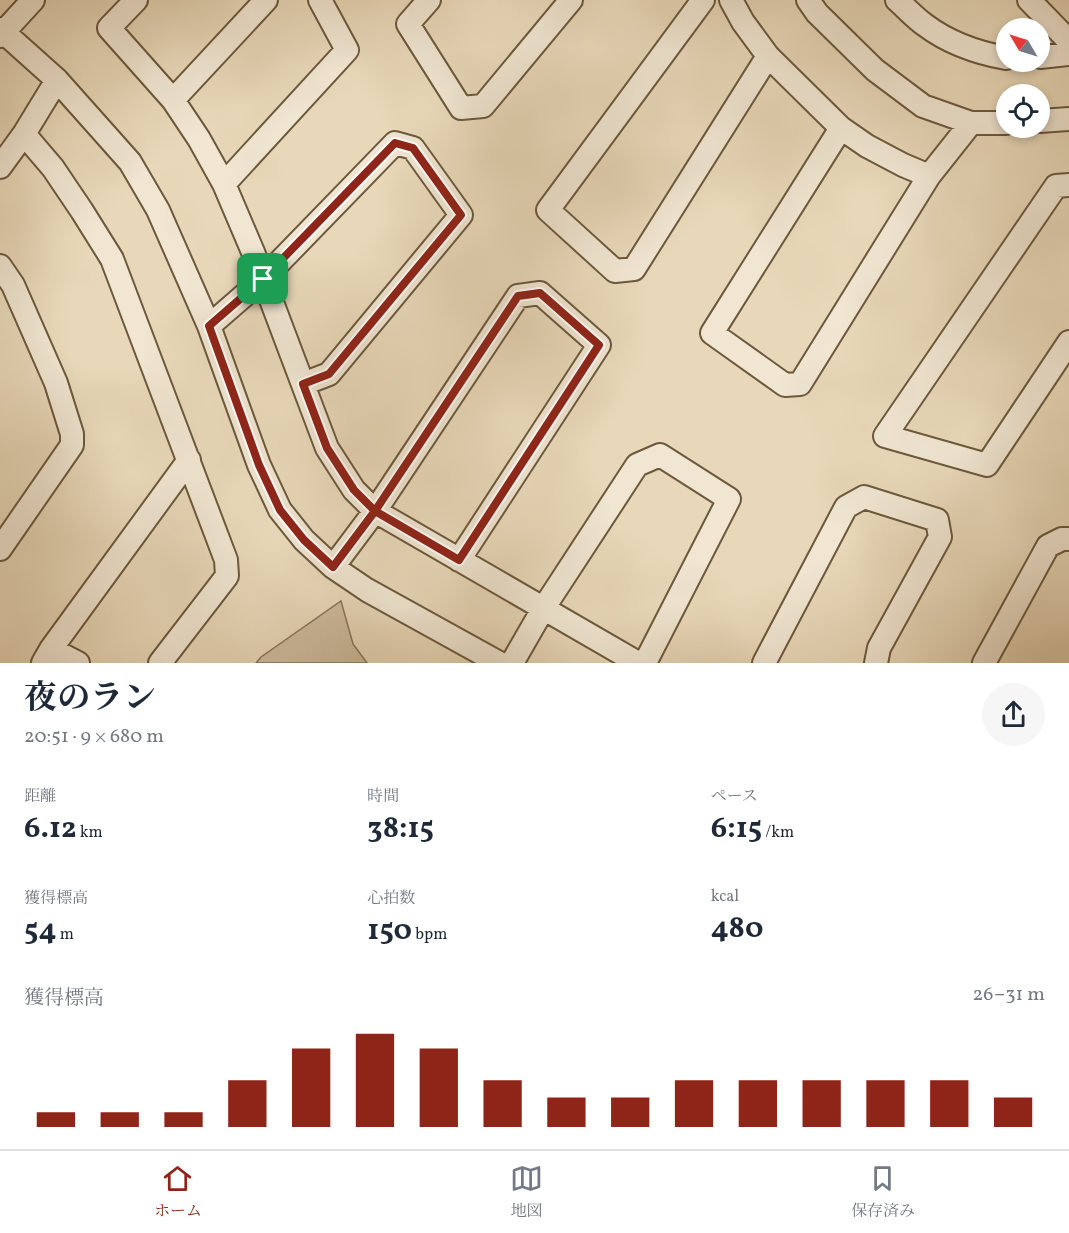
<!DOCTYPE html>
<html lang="ja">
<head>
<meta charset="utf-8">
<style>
  :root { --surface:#fff; --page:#f6f6f7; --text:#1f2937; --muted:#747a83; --line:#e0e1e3; --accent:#8f2418 }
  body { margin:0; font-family:Vollkorn,"Noto Serif JP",serif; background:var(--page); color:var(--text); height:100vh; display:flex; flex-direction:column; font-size:22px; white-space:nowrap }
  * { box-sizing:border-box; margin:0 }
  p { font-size:20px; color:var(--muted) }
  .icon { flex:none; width:33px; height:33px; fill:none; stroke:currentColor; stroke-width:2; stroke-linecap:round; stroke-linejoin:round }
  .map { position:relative; height:663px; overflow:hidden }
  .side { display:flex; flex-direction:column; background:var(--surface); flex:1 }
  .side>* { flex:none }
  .needle { width:39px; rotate:308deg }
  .fabs { position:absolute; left:996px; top:18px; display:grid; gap:12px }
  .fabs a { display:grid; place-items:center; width:54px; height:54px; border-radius:50%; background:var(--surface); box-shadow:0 3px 9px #0003; font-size:30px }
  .pin { position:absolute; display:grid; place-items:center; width:51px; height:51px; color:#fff; margin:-26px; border-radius:12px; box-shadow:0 3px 9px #0006 }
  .round { display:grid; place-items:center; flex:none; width:63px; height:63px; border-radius:32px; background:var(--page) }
  .summary { display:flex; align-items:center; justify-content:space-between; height:102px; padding:0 24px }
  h1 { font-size:33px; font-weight:700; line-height:45px }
  .metrics { display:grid; grid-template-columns:repeat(3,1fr); gap:9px; height:102px; padding:6px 24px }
  .metrics div { display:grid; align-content:center }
  .metrics b { font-size:30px; font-weight:700 }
  .metrics small { font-size:16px; font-weight:400 }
  .metrics p { font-size:16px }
  .chart { height:168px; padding:12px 24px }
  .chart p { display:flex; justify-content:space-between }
  .chart svg { width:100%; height:108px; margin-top:6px; stroke:var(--accent); stroke-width:6 }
  .dock { display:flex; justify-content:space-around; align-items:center; height:84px; border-top:2px solid var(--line); background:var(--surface); font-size:16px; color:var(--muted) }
  .dock a { display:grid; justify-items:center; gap:3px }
  .dock .current { color:var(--accent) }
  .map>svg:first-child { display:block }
</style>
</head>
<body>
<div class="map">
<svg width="1069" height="663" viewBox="0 0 1069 663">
  <rect width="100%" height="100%" fill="#e8d8b9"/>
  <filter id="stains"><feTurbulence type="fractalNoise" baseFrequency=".00333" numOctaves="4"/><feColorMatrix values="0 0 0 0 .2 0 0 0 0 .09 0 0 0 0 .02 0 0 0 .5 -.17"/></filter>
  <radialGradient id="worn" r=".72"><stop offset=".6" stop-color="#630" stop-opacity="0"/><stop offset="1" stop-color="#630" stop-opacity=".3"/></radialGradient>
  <path fill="#ccbb9d" stroke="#887458" stroke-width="1.5" d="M 341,601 L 353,644 L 367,663 L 256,663 L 261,657 Z"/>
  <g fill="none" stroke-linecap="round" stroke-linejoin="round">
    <g stroke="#6c583c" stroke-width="26">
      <path id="minor" d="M 136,0 L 109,28 L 173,100 L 199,139 L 224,184 L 253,252 L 327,448 L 354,490 L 375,511 L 638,663
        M 429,0 L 408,24 L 461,108 L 483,106 L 571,0
        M 703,0 L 548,210 L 615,271 L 634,269 L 768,56
        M 731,0 L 743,22 L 768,56 L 841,128 L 867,146 L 903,165 L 929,176
        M 808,0 L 817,13 L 875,70 L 923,106 L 971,123 L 1006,123
        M 897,0 C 906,8 915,18 925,25 C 949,43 978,53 1006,58
        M 1029,0 L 1069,41
        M 0,29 L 57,80 L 130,162 L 158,210 L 209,326 L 259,465 L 280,510 L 304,540 L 333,567 L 367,590 L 499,663
        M 0,36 L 33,0
        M 1040,57 L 1069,54
        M 173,100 L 266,0
        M 1040,121 L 1069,119
        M 841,128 L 712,333 L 785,385 L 800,384 L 929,176 L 971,123
        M 24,134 L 53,168 L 82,211 L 112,259 L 226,560 L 227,576 L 160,663
        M 0,167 L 24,134 L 57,80
        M 224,184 L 347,50 L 320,0
        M 1069,185 L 1056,186 L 885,436 L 987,465 L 1069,342
        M 0,266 L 13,285 L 56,383 L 72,434 L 72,445 L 0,549
        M 209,326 L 263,279 L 395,143 L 413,148 L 461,215 L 329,374 L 303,384
        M 333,567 L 375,511 L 518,296 L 540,293 L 599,345 L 459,560
        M 51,649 L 78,663
        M 43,663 L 51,649 L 189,460
        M 512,663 L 543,609 L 637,465 L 660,455 L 729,499 L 645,663
        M 764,663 L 846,507 L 864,497 L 937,520 L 940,537 L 879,648 L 876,663
        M 984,663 L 1048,546 L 1062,539 L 1069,539"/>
    </g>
    <use href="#minor" stroke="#f0e6d2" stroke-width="22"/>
  </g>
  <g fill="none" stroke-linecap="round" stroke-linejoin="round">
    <g stroke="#fff" stroke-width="12">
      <path id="route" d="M 263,279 L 209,326 L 259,465 L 280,510 L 304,540 L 333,567 L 375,511 L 518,296 L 540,293 L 599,345 L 459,560 L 375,511 L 354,490 L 327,448 L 303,384 L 329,374 L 461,215 L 413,148 L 395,143 L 263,279"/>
    </g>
    <use href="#route" stroke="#8f2418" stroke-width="8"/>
  </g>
  <rect width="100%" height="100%" filter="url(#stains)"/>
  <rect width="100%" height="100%" fill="url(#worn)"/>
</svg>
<div class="fabs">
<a><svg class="needle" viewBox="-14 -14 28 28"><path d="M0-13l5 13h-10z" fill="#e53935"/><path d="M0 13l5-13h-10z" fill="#747a83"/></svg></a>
<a><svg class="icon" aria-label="locate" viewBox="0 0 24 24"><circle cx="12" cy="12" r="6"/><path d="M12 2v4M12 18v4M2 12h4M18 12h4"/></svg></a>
</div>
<div class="pin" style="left:263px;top:279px;background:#1e9e55"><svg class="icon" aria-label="arrive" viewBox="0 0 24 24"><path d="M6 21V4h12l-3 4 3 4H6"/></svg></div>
</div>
<section class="side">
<div class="summary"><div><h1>夜のラン</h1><p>20:51 · 9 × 680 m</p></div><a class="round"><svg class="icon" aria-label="share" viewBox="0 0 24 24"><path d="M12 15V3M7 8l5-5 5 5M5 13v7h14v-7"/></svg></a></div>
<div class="metrics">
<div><p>距離</p><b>6.12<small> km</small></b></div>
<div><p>時間</p><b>38:15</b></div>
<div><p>ペース</p><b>6:15<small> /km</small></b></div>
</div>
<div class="metrics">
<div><p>獲得標高</p><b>54<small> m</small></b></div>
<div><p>心拍数</p><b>150<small> bpm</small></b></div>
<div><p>kcal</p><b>480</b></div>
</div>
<div class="chart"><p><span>獲得標高</span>26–31 m</p>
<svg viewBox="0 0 160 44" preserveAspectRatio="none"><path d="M5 44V38M15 44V38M25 44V38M35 44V25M45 44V12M55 44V6M65 44V12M75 44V25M85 44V32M95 44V32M105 44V25M115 44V25M125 44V25M135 44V25M145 44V25M155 44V32"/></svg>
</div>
</section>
<nav class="dock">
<a class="current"><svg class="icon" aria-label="home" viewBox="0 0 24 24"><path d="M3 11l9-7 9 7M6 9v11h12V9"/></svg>ホーム</a>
<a><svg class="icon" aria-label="map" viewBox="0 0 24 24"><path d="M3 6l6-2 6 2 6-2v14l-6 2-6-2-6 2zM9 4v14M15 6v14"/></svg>地図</a>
<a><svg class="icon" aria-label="saved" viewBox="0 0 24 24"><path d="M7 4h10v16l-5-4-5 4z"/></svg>保存済み</a>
</nav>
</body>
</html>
